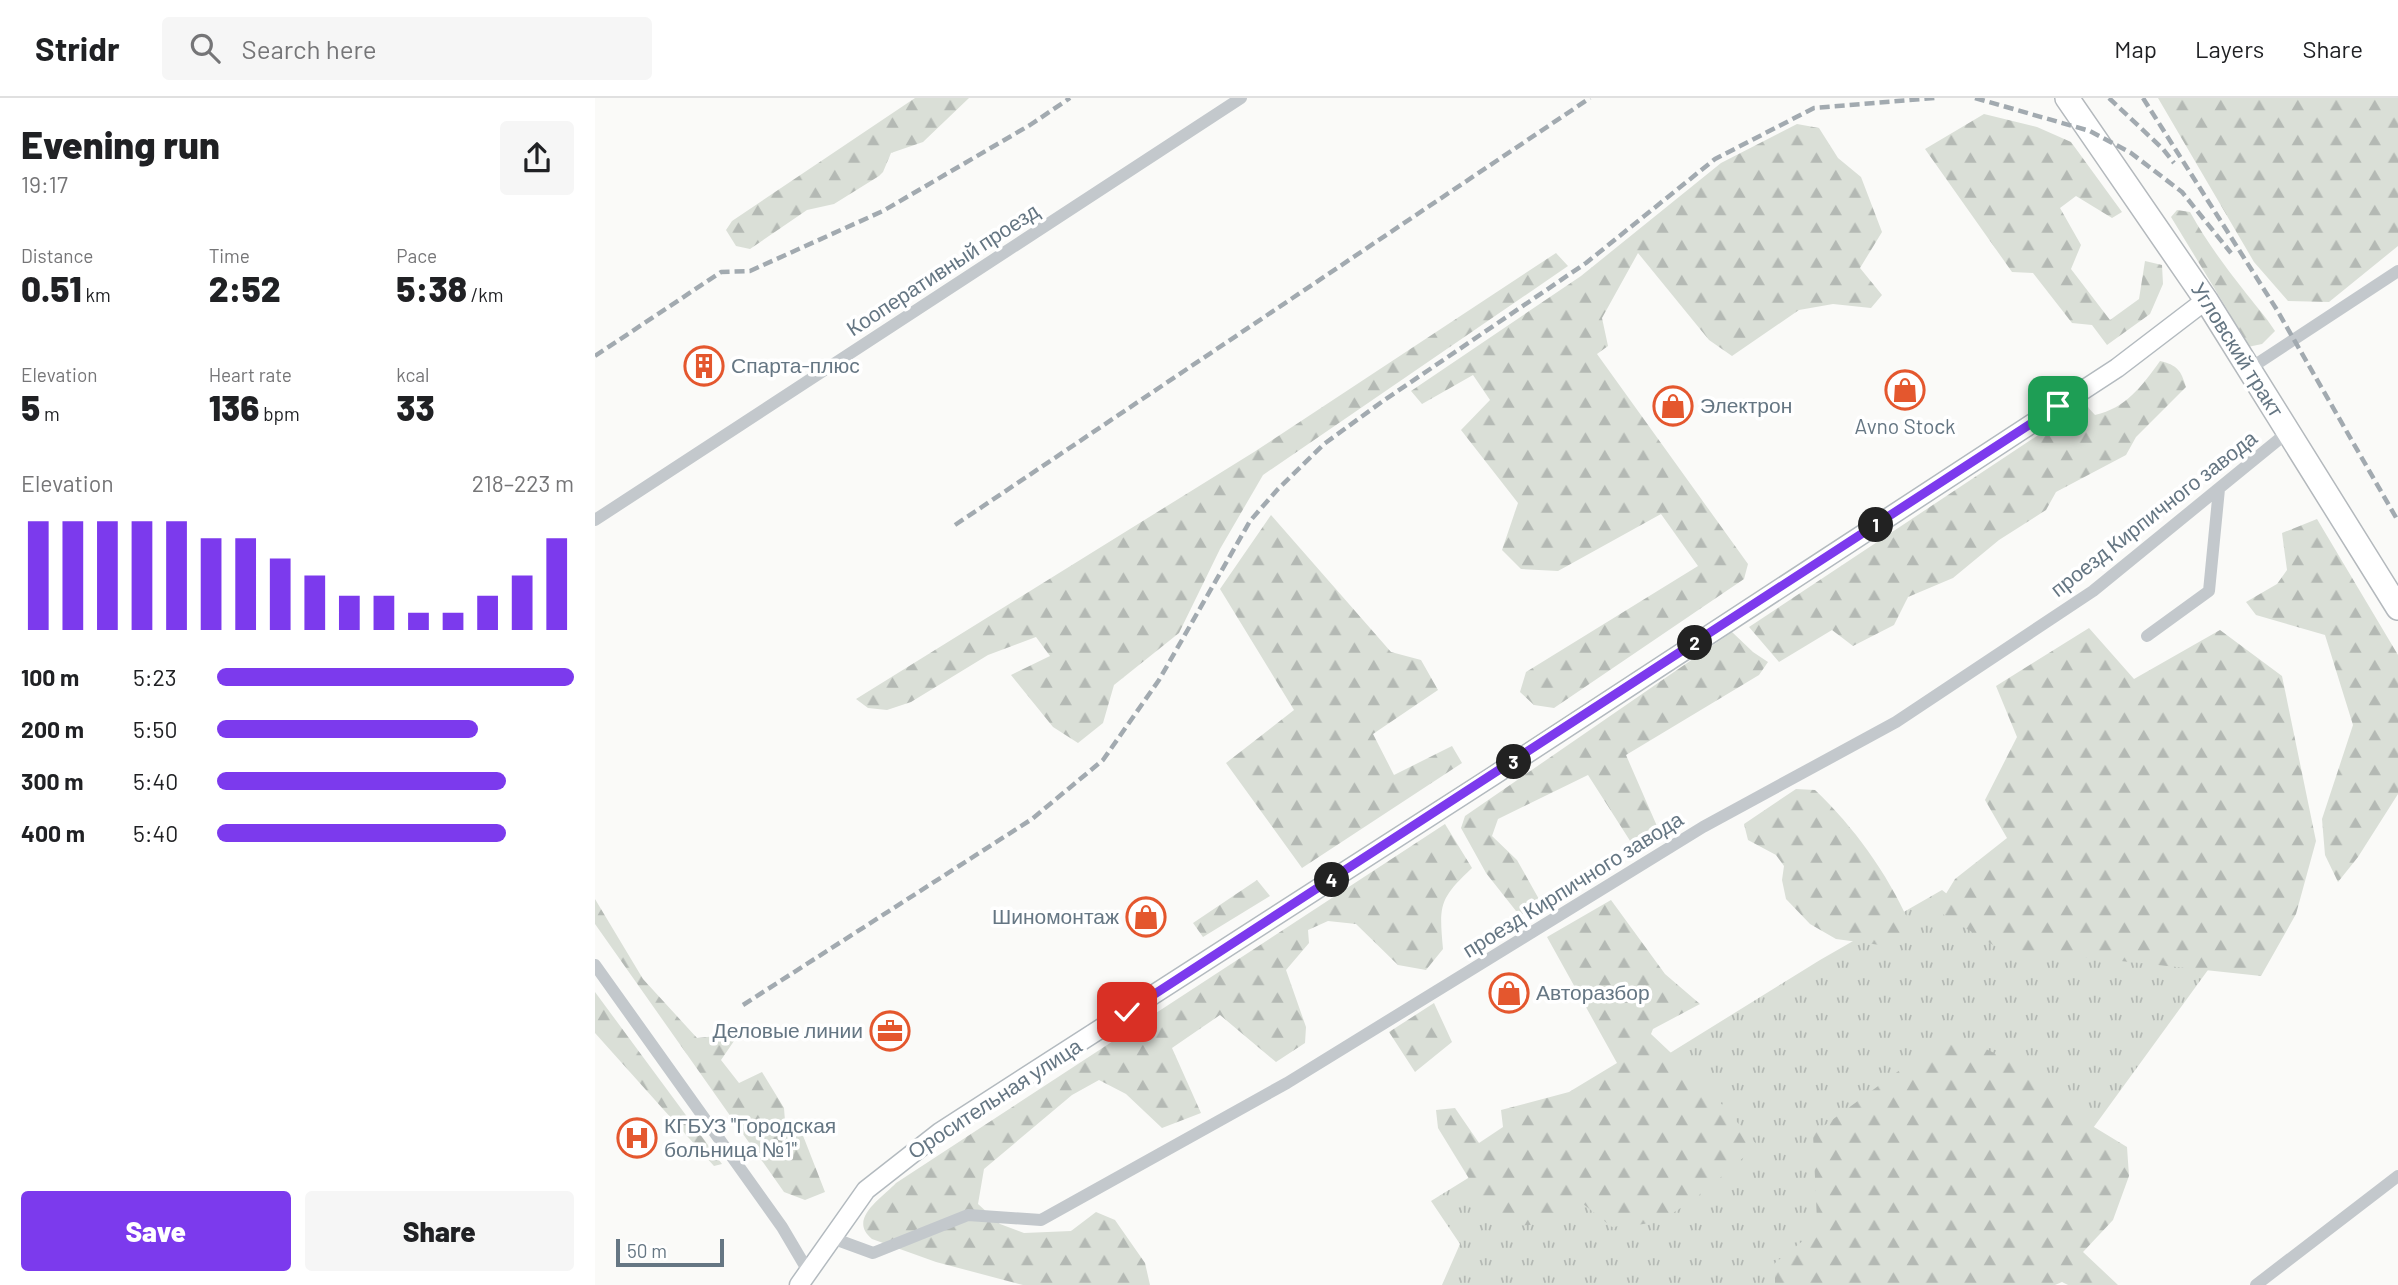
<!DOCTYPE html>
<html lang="en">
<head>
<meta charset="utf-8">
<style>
  :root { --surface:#fff; --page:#f6f6f6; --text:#202124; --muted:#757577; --line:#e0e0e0; --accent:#7c3aed }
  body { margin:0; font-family:Barlow,sans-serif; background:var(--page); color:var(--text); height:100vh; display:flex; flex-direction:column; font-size:26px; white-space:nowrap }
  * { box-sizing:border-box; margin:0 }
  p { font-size:23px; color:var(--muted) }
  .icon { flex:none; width:38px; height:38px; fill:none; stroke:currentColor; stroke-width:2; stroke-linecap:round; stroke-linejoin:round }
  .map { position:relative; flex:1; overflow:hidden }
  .side { display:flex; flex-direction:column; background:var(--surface); width:595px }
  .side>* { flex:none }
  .scale { position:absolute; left:21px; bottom:18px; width:108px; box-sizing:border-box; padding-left:7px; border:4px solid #657683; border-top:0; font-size:19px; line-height:24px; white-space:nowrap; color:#657683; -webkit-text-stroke:5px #fff; paint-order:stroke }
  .pin { position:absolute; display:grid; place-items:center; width:60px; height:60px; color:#fff; margin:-30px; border-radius:14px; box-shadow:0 4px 10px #0006 }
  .km { position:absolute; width:35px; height:35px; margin:-18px; border-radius:50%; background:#222; color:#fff; font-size:19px; line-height:35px; text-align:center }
  .round { display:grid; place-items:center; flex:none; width:74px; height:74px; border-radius:7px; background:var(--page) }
  .headline { display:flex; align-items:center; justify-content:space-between; height:119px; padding:0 21px }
  h1 { font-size:38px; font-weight:800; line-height:52px }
  .figures { display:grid; grid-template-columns:repeat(3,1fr); gap:10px; height:119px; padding:7px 21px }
  .figures div { display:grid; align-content:center }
  .figures b { font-size:35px; font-weight:800 }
  .figures small { font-size:19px; font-weight:400 }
  .figures p { font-size:19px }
  .chart { height:196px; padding:14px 21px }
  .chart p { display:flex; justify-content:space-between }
  .chart svg { width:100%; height:126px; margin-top:7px; stroke:var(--accent); stroke-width:6 }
  .button { display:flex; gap:14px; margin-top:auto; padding:14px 21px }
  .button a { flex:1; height:80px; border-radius:7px; background:var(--accent); color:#fff; font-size:28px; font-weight:800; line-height:80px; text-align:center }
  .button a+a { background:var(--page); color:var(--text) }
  ul { padding:0 21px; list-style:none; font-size:23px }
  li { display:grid; grid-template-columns:112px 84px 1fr; align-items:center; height:52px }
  li i { height:18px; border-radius:9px; background:var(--accent) }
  header { display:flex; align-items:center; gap:42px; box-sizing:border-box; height:98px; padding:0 35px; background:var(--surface); border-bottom:2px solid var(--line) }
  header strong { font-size:33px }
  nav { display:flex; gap:38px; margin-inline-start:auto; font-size:24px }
  .search { width:490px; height:63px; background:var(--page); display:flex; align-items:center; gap:18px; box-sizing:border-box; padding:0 24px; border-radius:7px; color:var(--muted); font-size:26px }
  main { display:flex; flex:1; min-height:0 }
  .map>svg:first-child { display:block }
</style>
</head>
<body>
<header>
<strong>Stridr</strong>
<div class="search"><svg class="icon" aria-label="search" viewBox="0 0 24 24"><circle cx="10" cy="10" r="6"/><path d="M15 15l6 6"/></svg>Search here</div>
<nav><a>Map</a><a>Layers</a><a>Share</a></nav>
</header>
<main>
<section class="side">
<div class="headline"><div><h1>Evening run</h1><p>19:17</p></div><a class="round"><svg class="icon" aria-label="share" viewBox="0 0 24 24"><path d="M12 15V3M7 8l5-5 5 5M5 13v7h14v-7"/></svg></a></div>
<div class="figures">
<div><p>Distance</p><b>0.51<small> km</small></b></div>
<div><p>Time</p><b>2:52</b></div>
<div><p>Pace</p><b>5:38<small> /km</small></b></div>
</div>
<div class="figures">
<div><p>Elevation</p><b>5<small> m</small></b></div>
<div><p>Heart rate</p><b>136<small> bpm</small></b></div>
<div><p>kcal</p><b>33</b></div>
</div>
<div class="chart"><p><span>Elevation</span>218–223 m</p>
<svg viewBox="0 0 160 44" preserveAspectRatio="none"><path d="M5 44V6M15 44V6M25 44V6M35 44V6M45 44V6M55 44V12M65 44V12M75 44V19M85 44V25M95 44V32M105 44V32M115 44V38M125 44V38M135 44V32M145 44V25M155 44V12"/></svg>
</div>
<ul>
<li><b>100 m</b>5:23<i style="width:100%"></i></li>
<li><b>200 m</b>5:50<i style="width:73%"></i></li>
<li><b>300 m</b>5:40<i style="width:81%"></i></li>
<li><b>400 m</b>5:40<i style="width:81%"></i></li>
</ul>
<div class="button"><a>Save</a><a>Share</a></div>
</section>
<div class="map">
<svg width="1803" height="1187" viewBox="0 0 1803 1187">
  <defs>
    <pattern id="grass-tufts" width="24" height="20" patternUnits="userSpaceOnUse" patternTransform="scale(1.75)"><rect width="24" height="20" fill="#dadfd7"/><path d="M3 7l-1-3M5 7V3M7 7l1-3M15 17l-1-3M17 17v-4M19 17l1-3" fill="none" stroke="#b4b9b4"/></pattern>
    <pattern id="forest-firs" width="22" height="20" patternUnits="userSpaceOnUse" patternTransform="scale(1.75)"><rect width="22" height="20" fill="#dadfd7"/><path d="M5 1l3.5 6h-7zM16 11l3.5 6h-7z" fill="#b4b9b4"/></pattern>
  </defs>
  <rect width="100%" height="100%" fill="#fafaf8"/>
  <path fill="url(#grass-tufts)" d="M 1347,792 L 1423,851 L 1650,821 L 1384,1187 L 847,1187 L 865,1146 L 836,1103 L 1225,862 Z"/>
  <path fill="url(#forest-firs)" d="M 320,0 L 374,0 L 328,44 L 296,55 L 288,74 L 284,78 L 239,106 L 212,112 L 155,151 L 141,148 L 131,132 L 137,123 Z
    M 1563,0 L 1803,0 L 1803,148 L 1734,204 L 1693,203 L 1659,164 Z
    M 1389,16 L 1442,29 L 1476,44 L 1527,114 L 1517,120 L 1481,98 L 1465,110 L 1486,147 L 1476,171 L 1515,222 L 1544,201 L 1550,163 L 1567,167 L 1568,186 L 1555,216 L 1512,247 L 1497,227 L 1477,225 L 1438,175 L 1417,174 L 1330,51 Z
    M 1202,26 L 1224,30 L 1243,60 L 1266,79 L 1287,134 L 1265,170 L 1287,197 L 1276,210 L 1238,206 L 1204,212 L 1137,258 L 1114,242 L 1043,155 L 1007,220 L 1013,248 L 1002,256 L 1153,466 L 1149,481 L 959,610 L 939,607 L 925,594 L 931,574 L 1103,468 L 1066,416 L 963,473 L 926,471 L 907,452 L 923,405 L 866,332 L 895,302 L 878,277 L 827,306 L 816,293 L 986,178 L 1126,65 Z
    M 1582,112 L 1595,114 C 1610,141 1628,166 1647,190 C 1659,206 1669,216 1680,233 L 1667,246 L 1648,250 L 1634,232 L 1635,216 L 1576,119 Z
    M 961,155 L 973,168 L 668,377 L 625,451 L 584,535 L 519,587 L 508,625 L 483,645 L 458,629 L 416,577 L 455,558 L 441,539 L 393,557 L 316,604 L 292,612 L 273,610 L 261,601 L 659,354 Z
    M 1565,263 C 1582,267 1586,272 1591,289 L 1541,339 L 1531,357 L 1461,394 L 1451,412 L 1404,442 L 1358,480 L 1313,499 L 1299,527 L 1258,548 L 1237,532 L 1184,564 L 1154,529 L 1490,306 L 1500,317 C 1531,310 1547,288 1565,263 Z
    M 676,417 L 796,554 L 826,562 L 843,592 L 778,636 L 799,677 L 857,648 L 867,665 L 707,770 L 631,665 L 699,612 L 625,491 Z
    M 1722,421 L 1803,557 L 1803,696 L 1763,759 L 1743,784 L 1730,757 L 1727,721 L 1758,627 L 1730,537 L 1661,517 L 1651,504 L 1682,486 L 1692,472 L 1687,435 Z
    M 1494,530 L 1539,581 L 1625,532 L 1687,578 L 1721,743 L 1701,816 L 1666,878 L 1403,850 L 1341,812 L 1360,781 L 1412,740 L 1390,702 L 1422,639 L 1401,588 Z
    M 1137,534 L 1158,554 L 1173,564 L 1164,577 L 1031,657 L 1065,735 L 1039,749 L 993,677 L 903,721 L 897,738 L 922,762 L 945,803 L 928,816 L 921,813 L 891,775 L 866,730 L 870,718 Z
    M 1201,691 L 1220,692 C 1259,729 1292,775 1314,824 L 1300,849 L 1241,841 L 1215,826 L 1191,801 L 1187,782 L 1189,768 L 1181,757 L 1153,742 L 1149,726 Z
    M 850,726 L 877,770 C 844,801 844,807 848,851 L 831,872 L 803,867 L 761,826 L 733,823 L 713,832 L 714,845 L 691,872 L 711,929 L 710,945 L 681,964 L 625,917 L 577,950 L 606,1015 L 567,1030 L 531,996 L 504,982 L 477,997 L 389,1071 L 383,1106 L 405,1126 L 429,1135 L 476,1133 L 501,1114 L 520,1122 L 550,1165 L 555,1187 L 428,1187 L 341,1164 L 277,1141 C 252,1121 287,1100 301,1085 Z
    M 662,782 L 675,798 L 608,839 L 598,825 Z
    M 0,801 L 48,881 L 102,940 L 122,938 L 139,943 L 126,962 L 144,985 L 167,974 L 189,1010 L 190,1023 L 207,1035 L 230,1094 L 210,1102 L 189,1094 L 0,826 Z
    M 1016,802 L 1070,876 L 1105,906 L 1058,931 L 1056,936 L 1110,987 L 1162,1047 C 1138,1069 1096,1108 1066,1121 C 1051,1128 1033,1127 1017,1129 L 982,1101 L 935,1127 L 903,1128 L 843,1030 L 841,1012 L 860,1010 L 884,1045 L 908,1029 L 906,1012 L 974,994 L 1022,965 L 952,839 Z
    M 0,894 L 127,1066 L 119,1068 L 0,935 Z
    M 839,905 L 857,944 L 820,974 L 794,934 Z
    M 1357,935 L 1444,976 L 1462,988 L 1476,1015 L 1532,1049 L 1534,1078 L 1518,1122 L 1488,1154 L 1523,1187 L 1473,1187 L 1467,1184 L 1460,1187 L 1180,1187 L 1180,1165 L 1214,1138 L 1222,1123 L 1218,1036 L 1328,955 L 1339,942 Z"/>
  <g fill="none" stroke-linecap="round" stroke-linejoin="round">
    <g stroke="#b3babf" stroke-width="21">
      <path id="secondary" d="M 204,1187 L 271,1092 L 345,1034 L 898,678 L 1522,270 L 1611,202"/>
    </g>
    <g stroke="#b4b9bd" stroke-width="26">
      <path id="highway" d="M 1472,0 L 1611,202 L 1803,510"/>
    </g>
    <path stroke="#c3c8cc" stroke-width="12" d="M 1654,271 L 1803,173
      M 0,422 L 646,0
      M 1552,538 L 1614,493 L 1624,391
      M 0,867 L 187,1129 L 213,1173
      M 237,1140 L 278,1155 L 373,1117 L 446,1122 L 692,985 L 1108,729 L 1301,624 L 1498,493 L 1693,334
      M 1661,1187 L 1803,1078"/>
    <use href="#secondary" stroke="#fff" stroke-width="18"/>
    <use href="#highway" stroke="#fff" stroke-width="23"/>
    <path stroke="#a2aab0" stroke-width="4.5" stroke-dasharray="10 5" stroke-linecap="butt" d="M 1380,0 L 1495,33 L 1536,55 L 1587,94 L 1636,155
      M 1514,0 L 1568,51 L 1579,65
      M 1548,0 L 1682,212 L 1803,423
      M 0,258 L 126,174 L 155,173 L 288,113 L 435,27 L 475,0
      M 360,427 L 995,0
      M 148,907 L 437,721 L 508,662 L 564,582 L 655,423 L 683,391 L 729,346 L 788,303 L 991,165 L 1120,61 L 1219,10 L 1340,0"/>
  </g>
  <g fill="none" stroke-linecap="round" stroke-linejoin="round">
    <g stroke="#fff" stroke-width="14">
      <path id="route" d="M 532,914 L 1463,308"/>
    </g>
    <use href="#route" stroke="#7c3aed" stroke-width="9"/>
  </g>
  <defs>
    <g id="building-ring" transform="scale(2.0125)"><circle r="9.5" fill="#fff" stroke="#e4572e" stroke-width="1.5"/><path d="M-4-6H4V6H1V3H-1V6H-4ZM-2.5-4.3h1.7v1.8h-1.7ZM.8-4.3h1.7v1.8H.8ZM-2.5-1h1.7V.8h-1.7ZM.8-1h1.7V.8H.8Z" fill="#e4572e"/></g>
    <g id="shop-ring" transform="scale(2.0125)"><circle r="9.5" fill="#fff" stroke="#e4572e" stroke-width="1.5"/><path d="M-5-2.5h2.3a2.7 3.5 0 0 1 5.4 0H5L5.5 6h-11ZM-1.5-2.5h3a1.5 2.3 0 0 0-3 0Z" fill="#e4572e"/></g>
    <g id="office-ring" transform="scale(2.0125)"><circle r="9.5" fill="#fff" stroke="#e4572e" stroke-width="1.5"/><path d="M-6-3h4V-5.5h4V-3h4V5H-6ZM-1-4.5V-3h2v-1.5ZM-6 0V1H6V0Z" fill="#e4572e"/></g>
    <g id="hospital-ring" transform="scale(2.0125)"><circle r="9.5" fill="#fff" stroke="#e4572e" stroke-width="1.5"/><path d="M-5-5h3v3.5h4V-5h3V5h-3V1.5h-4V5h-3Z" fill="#e4572e"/></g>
  </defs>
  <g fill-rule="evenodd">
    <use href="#building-ring" x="109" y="268"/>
    <use href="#shop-ring" x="1310" y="292"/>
    <use href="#shop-ring" x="1078" y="308"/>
    <use href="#shop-ring" x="551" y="819"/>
    <use href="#shop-ring" x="914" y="895"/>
    <use href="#office-ring" x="295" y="933"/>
    <use href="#hospital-ring" x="42" y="1040"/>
  </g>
  <g text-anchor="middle" stroke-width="7" stroke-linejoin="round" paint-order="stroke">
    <g font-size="21" fill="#657683" stroke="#fff">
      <text transform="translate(348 172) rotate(-33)" y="7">Кооперативный проезд</text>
      <text transform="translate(1642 252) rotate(58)" y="7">Угловский тракт</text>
      <text transform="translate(1559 416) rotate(-38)" y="7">проезд Кирпичного завода</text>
      <text transform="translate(978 787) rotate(-32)" y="7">проезд Кирпичного завода</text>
      <text transform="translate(400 1001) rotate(-33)" y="7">Оросительная улица</text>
    </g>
    <g font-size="21" fill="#657683" stroke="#fff" text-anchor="start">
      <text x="136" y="275">Спарта-плюс</text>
      <text x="1105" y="315">Электрон</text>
      <text x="1310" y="336" text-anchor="middle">Avno Stoсk</text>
      <text x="524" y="826" text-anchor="end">Шиномонтаж</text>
      <text x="941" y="902">Авторазбор</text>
      <text x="268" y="940" text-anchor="end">Деловые линии</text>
      <text x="69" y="1035">КГБУЗ "Городская<tspan x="69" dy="24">больница №1"</tspan></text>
    </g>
  </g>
</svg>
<div class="scale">50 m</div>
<div class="pin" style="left:1463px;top:308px;background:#1e9e55"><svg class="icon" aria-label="arrive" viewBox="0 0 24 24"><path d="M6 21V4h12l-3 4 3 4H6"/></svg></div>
<div class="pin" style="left:532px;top:914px;background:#d93025"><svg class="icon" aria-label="check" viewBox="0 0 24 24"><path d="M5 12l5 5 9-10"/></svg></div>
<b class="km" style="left:1281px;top:427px">1</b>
<b class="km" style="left:1100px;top:545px">2</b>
<b class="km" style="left:919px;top:664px">3</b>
<b class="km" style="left:737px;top:782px">4</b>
</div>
</main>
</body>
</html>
